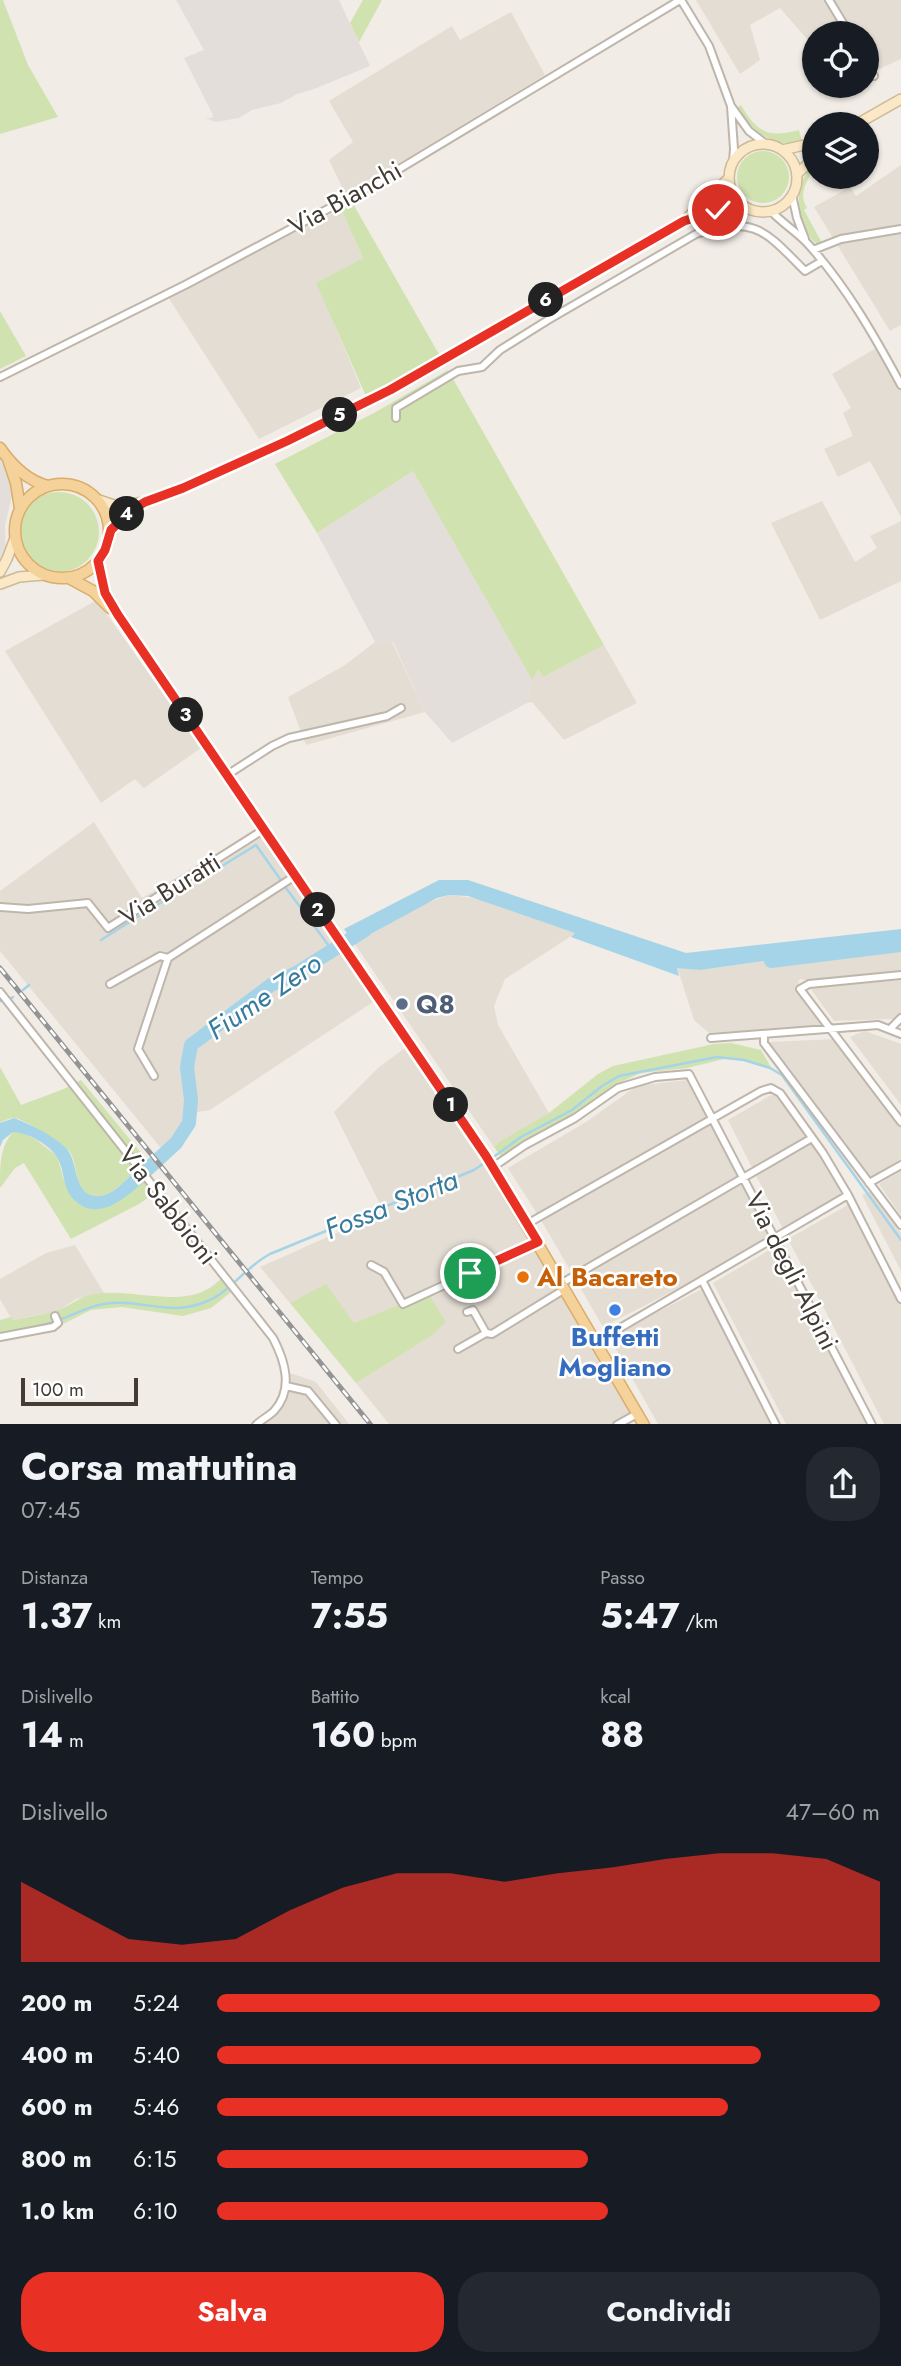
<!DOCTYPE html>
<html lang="it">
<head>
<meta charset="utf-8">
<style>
  :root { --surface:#171b24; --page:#242831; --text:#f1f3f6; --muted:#9ea1a6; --accent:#e83025 }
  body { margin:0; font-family:Jost,sans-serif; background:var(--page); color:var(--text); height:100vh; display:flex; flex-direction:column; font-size:26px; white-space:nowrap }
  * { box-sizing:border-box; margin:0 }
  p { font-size:23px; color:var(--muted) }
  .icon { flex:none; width:38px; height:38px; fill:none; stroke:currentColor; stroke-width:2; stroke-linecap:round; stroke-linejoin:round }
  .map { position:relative; height:1424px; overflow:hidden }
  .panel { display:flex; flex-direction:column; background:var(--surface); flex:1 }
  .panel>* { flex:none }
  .buttons { position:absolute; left:802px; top:21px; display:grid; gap:14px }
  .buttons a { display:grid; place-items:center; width:77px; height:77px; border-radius:50%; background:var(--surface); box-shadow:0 2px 5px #0004; font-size:35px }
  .scale { position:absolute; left:21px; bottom:18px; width:117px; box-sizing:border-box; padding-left:7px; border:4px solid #423c35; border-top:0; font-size:19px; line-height:24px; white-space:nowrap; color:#423c35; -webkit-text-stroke:5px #fff; paint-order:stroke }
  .pin { position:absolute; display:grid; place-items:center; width:60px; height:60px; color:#fff; margin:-30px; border:4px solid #fff; border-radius:50%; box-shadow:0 2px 7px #0007 }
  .km { position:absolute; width:35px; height:35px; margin:-18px; border-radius:50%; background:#222; color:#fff; font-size:19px; line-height:35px; text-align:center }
  .round { display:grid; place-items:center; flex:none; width:74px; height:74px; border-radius:28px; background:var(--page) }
  .overview { display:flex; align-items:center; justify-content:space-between; height:119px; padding:0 21px }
  h1 { font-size:38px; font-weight:700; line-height:52px }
  .stats { display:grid; grid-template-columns:repeat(3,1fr); gap:10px; height:119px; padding:7px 21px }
  .stats div { display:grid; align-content:center }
  .stats b { font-size:35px; font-weight:700 }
  .stats small { font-size:19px; font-weight:400 }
  .stats p { font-size:19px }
  .chart { height:196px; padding:14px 21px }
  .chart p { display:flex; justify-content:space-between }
  .chart svg { width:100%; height:126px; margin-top:7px; fill:var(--accent); opacity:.7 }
  .primary-button { display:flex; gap:14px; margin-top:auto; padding:14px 21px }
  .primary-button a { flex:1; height:80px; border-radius:28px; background:var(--accent); color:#fff; font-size:28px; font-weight:700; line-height:80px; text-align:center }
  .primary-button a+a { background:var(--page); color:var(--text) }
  ul { padding:0 21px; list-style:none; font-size:23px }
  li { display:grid; grid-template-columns:112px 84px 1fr; align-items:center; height:52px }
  li i { height:18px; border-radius:9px; background:var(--accent) }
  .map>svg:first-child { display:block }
</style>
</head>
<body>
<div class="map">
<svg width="901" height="1425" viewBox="0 0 901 1425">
  <rect width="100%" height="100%" fill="#f1ece5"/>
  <path fill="#e4ddd3" d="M 696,0 L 901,0 L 901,59 L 866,75 L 866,33 L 814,33 L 814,47 L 780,8 L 750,25 L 760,60 L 740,74 Z
    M 511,12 L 545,75 L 404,160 L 345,193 L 329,160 L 353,142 L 329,101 L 452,26 L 460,40 Z
    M 901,165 L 901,325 L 890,331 L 814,207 L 850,187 L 856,196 Z
    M 341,209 L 363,258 L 317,283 L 361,388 L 259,439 L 168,297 Z
    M 883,344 L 901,377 L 901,517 L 870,461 L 838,477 L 824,449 L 853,436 L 843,413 L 851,408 L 832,374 Z
    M 822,501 L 855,562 L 877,548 L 870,536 L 901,521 L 901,581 L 820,620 L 771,523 Z
    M 97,600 L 201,748 L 144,788 L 135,779 L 101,803 L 5,651 Z
    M 375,642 L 392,642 L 425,712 L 306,745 L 288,697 L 345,665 Z
    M 604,645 L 637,703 L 564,740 L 532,702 L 527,703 L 533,673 L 538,669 L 543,677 Z
    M 94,822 L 142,898 L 260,828 L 373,1002 L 210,1110 L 197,1112 L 194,1126 L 180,1147 L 169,1158 L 0,951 L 0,891 Z
    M 449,895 L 476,898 L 576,933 L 505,979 L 494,1006 L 498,1025 L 549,1113 L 500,1141 L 494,1147 L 354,943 L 424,904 Z
    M 901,945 L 901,973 L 809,981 L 801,979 L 799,980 L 798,987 L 827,1025 L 709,1033 L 694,1020 L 677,967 L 700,970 L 844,950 Z
    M 901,980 L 901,1025 L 892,1019 L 834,1021 L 810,988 Z
    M 865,1031 L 901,1044 L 901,1105 L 850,1037 Z
    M 837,1039 L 901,1124 L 901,1159 L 869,1178 L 769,1042 Z
    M 405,1048 L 489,1169 L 583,1325 L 634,1419 L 624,1425 L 389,1424 L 356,1383 L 431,1336 L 428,1294 L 354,1323 L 326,1285 L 290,1303 L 260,1267 L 384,1212 L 334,1112 L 379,1067 Z
    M 688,1080 L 691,1081 L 773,1235 L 702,1276 L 603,1327 L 541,1220 L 508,1168 L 586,1122 L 634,1088 L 643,1085 Z
    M 773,1094 L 778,1097 L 812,1140 L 847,1192 L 783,1229 L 728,1120 Z
    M 901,1171 L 901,1216 L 879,1184 Z
    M 871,1191 L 901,1233 L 901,1271 L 862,1195 Z
    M 853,1202 L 901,1297 L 901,1424 L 884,1424 L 788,1239 Z
    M 75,1245 L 104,1293 L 76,1299 L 58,1311 L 12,1320 L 0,1299 L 0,1279 L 46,1253 Z
    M 778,1245 L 870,1424 L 786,1424 L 713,1283 Z
    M 702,1289 L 773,1424 L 658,1424 L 609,1337 Z
    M 290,1373 L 316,1382 L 349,1424 L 262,1425 L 277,1411 L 287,1394 Z"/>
  <path fill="#e3deda" d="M 176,0 L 339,0 L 370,66 L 314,89 L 297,94 L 281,103 L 252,110 L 239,118 L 216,122 L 205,118 L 212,118 L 213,115 L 184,58 L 204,50 Z
    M 0,459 L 11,478 L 13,491 L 5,526 L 6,552 L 0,561 Z
    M 413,471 L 532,680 L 527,703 L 452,743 L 425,712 L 393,642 L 375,642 L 317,533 Z"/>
  <path fill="#d0e2b0" d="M 0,0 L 3,0 L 28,65 L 58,117 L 0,134 Z
    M 363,0 L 382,0 L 359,42 L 350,23 Z
    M 741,105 C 757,133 769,138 799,130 L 802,142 C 774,149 751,131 738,107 Z
    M737 177a26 26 0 1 1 52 0a26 26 0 1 1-52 0Z
    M 814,164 C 811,180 796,190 807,208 L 804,210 L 822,243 L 819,245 C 811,241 809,235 805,228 C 796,205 795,183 814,164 Z
    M 352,202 L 440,356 L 366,396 L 316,283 L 363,258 L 341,209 Z
    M 0,311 L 26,356 L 0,369 Z
    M 448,370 L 604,645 L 543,677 L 538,669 L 532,680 L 413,471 L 317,533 L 275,464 L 374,413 Z
    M19 532a40 40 0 1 1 80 0a40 40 0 1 1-80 0Z
    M 731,1043 L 761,1050 L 772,1069 L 751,1061 L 728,1058 L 687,1068 L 640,1073 L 617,1084 L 580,1112 L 502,1158 L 494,1147 L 500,1141 L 549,1113 L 598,1074 L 613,1066 L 714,1044 Z
    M 0,1067 L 21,1105 L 64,1089 L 81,1080 L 147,1160 C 134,1169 117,1194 101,1196 C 73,1200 79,1166 70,1152 C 63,1144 26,1120 15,1118 C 10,1118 4,1120 0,1123 Z
    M 13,1132 L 21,1132 L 35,1139 L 57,1156 L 64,1180 L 92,1209 L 147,1178 L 158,1191 L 139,1204 L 71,1239 L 24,1163 L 15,1168 L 0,1188 C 0,1165 0,1147 13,1132 Z
    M 224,1275 L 235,1289 L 211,1308 L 183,1316 L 122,1307 L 91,1310 L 57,1327 L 0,1338 L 0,1320 L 11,1317 L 13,1320 C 27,1317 42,1315 55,1311 C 70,1307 79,1296 95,1294 C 139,1287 192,1315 224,1275 Z
    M 326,1284 L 354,1323 L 428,1293 L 446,1322 L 431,1336 L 356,1383 L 290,1303 Z"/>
  <path fill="#a5d4e9" d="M 439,880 L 468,880 L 686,953 L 901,929 L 901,945 L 844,950 L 700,970 L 677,968 L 679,976 L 571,937 L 575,933 L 468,896 L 449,895 L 437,898 L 354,943 L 344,929 Z
    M 14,1118 C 32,1125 51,1134 66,1148 C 79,1160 72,1199 100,1196 C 117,1195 134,1169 147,1160 L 155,1170 C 135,1190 97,1231 70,1195 C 63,1184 64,1170 58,1159 C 52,1146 27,1132 13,1132 L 3,1140 L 0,1147 L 0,1123 Z"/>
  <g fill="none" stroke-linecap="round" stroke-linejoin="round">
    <path stroke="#a5d4e9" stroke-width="2.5" d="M 222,866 L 256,845 L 280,879
      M 286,888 L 332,950
      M 157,905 L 162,902
      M 101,940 L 147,911
      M 23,990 L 29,985
      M 10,999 L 13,997
      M 0,1001 L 1,1001
      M 492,1158 L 521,1137 L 572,1110 L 602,1086 L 619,1076 L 717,1057 L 744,1060 L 770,1068 L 782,1075 L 901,1240
      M 10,1332 C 24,1329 39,1327 53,1322 C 70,1317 85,1307 104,1304 C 139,1298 170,1317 205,1302 C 230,1293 245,1267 270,1254 L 474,1170 L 486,1162"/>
    <path stroke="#a5d4e9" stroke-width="14" d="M 771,961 L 901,945
      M 139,1177 L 176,1143 L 189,1123 L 191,1100 L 187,1067 L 191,1045 L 271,985 L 298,972 L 365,930"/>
    <g stroke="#beb6ab" stroke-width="10">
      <path id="street" d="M 681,0 L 709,46 L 731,106
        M 829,0 L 849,33
        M 866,64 L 874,76
        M 733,162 L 734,149 L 731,106 L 749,131 L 766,144
        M 792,195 L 797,218 L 805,239
        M 771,211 C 782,223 797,232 808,244 C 846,286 874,335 901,385
        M 813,250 L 841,239 L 901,229
        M 0,377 L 187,284 L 371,186 L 680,0
        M 396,418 L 396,408 L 458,371 L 482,367 L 500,350 L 548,320 L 696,234 C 756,215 765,231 805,271 L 822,261
        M 227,775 L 272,746 L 289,738 L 387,716 L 401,708
        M 0,907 L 28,909 L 88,903 L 108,928 L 263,830
        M 901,975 L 809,984 L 800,989 L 901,1122
        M 110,984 L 160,956 L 168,958
        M 0,992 L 273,1338 C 285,1361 294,1389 274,1411 C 269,1416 261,1420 256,1425
        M 890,1029 L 901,1018
        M 764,1035 L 764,1043 L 901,1225
        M 711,1038 L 878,1025 L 901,1034
        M 154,1076 L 138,1049 L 168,958 L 295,876
        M 493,1167 L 525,1145 L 575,1118 L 618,1088 L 655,1077 L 689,1074 L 872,1425
        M 869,1183 L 901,1165
        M 527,1224 L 761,1091 L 771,1088 L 780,1093 L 823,1153 L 848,1195 L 901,1299
        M 371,1265 L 384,1272 L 403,1304 L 538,1242
        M 702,1280 L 776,1425
        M 562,1283 L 812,1138
        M 467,1312 L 473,1310 L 486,1333
        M 0,1337 L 53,1327 L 58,1323 L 55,1316
        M 596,1342 L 848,1195
        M 458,1349 L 486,1333 L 492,1334 L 565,1289
        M 286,1386 L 308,1391 L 336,1425
        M 617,1425 L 637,1414"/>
    </g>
    <g stroke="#cdba97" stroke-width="12">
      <path id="secondary" d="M 857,124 L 901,99
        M729 178a34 34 0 1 1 68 0a34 34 0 1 1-68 0Z
        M 782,150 L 814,143
        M 797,174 L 814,158
        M 688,217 L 729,178
        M 96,499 L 117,506 L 145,502 L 183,488 L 287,441 L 390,390 L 684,221 L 741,204
        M 108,539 L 116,524 L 137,507
        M 0,572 L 7,559 L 15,538
        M 0,584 L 19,577 L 43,575"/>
    </g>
    <g stroke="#d9ad6b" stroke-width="13">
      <path id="primary" d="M 0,448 C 11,464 28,481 48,486
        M 8,459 L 16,483 L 20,508
        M15 531a47 47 0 1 1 94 0a47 47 0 1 1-94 0Z
        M 98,561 L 105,592 L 118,615 L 486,1156 L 644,1425
        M 69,578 L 93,591 L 110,608"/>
    </g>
    <use href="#street" stroke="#fff" stroke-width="6"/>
    <use href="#secondary" stroke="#fae8c6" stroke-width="9"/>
    <use href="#primary" stroke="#f5d299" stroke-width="10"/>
    <g stroke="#949494" stroke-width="5">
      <path id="rail" d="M 0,968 L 371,1425"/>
    </g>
    <use href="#rail" stroke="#fff" stroke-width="2.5" stroke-dasharray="8" stroke-linecap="butt"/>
  </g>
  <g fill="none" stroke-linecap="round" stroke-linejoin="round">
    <g stroke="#fff" stroke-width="14">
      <path id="route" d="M 470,1273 L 538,1242 L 486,1156 L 118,615 L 105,593 L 98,561 L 105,550 L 111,530 L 130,511 L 145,502 L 183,488 L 287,441 L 390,390 L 684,221 L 718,210"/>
    </g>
    <use href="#route" stroke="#e83025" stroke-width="9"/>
  </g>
  <circle fill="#5c6f8a" stroke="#fff" stroke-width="2.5" cx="402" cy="1004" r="7"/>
  <circle fill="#e8710a" stroke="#fff" stroke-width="2.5" cx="523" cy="1277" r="7"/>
  <circle fill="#3f7fe0" stroke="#fff" stroke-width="2.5" cx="615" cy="1310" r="7"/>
  <g text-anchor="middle" stroke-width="5" stroke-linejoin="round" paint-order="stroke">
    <g font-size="26" fill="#423c35" stroke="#fff">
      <text transform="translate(345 198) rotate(-29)" y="9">Via Bianchi</text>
      <text transform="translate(170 889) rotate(-32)" y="9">Via Buratti</text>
      <text transform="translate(168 1205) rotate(52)" y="9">Via Sabbioni</text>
      <text transform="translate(792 1271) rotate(63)" y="9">Via degli Alpini</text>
    </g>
    <g font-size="26" font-weight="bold" fill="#4e5e75" stroke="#fff" text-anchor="start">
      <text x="416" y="1013">Q8</text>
    </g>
    <g font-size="26" font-weight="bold" fill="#c56008" stroke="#fff" text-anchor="start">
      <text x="537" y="1286">Al Bacareto</text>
    </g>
    <g font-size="26" font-weight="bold" fill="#366cbe" stroke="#fff">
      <text x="615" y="1346">Buffetti<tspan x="615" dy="30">Mogliano</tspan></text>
    </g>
    <g font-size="28" font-style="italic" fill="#367b9e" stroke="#fff">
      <text transform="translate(264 996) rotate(-34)" y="10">Fiume Zero</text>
      <text transform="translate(391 1204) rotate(-22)" y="10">Fossa Storta</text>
    </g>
  </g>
</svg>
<div class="buttons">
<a><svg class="icon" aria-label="locate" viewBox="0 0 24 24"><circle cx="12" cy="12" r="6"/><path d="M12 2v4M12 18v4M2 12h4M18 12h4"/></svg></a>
<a><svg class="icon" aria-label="layers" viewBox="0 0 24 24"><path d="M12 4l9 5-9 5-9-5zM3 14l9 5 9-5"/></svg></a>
</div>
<div class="scale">100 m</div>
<div class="pin" style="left:470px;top:1273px;background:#1e9e55"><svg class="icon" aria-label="arrive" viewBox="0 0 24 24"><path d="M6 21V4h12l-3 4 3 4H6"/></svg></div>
<div class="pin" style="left:718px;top:210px;background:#d93025"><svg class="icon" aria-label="check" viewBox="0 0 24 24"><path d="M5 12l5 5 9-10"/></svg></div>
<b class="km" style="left:451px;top:1105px">1</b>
<b class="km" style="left:318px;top:910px">2</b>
<b class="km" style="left:186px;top:715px">3</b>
<b class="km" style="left:127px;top:514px">4</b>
<b class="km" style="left:340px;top:415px">5</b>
<b class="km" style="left:546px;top:300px">6</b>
</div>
<section class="panel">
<div class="overview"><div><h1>Corsa mattutina</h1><p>07:45</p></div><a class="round"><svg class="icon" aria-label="share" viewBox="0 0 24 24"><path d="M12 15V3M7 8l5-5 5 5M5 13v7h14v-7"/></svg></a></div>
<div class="stats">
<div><p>Distanza</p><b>1.37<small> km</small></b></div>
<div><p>Tempo</p><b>7:55</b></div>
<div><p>Passo</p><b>5:47<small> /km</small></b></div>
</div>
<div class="stats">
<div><p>Dislivello</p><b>14<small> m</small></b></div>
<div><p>Battito</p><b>160<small> bpm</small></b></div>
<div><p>kcal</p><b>88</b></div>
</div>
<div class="chart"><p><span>Dislivello</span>47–60 m</p>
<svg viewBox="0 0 160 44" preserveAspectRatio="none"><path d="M0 44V16L10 26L20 36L30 38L40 36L50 26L60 18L70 13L80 13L90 16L100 13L110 11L120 8L130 6L140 6L150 8L160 16V44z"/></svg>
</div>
<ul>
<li><b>200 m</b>5:24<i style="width:100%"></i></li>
<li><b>400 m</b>5:40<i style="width:82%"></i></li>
<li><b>600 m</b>5:46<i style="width:77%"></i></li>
<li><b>800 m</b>6:15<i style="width:56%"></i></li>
<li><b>1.0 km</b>6:10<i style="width:59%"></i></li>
</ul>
<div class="primary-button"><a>Salva</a><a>Condividi</a></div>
</section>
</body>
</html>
